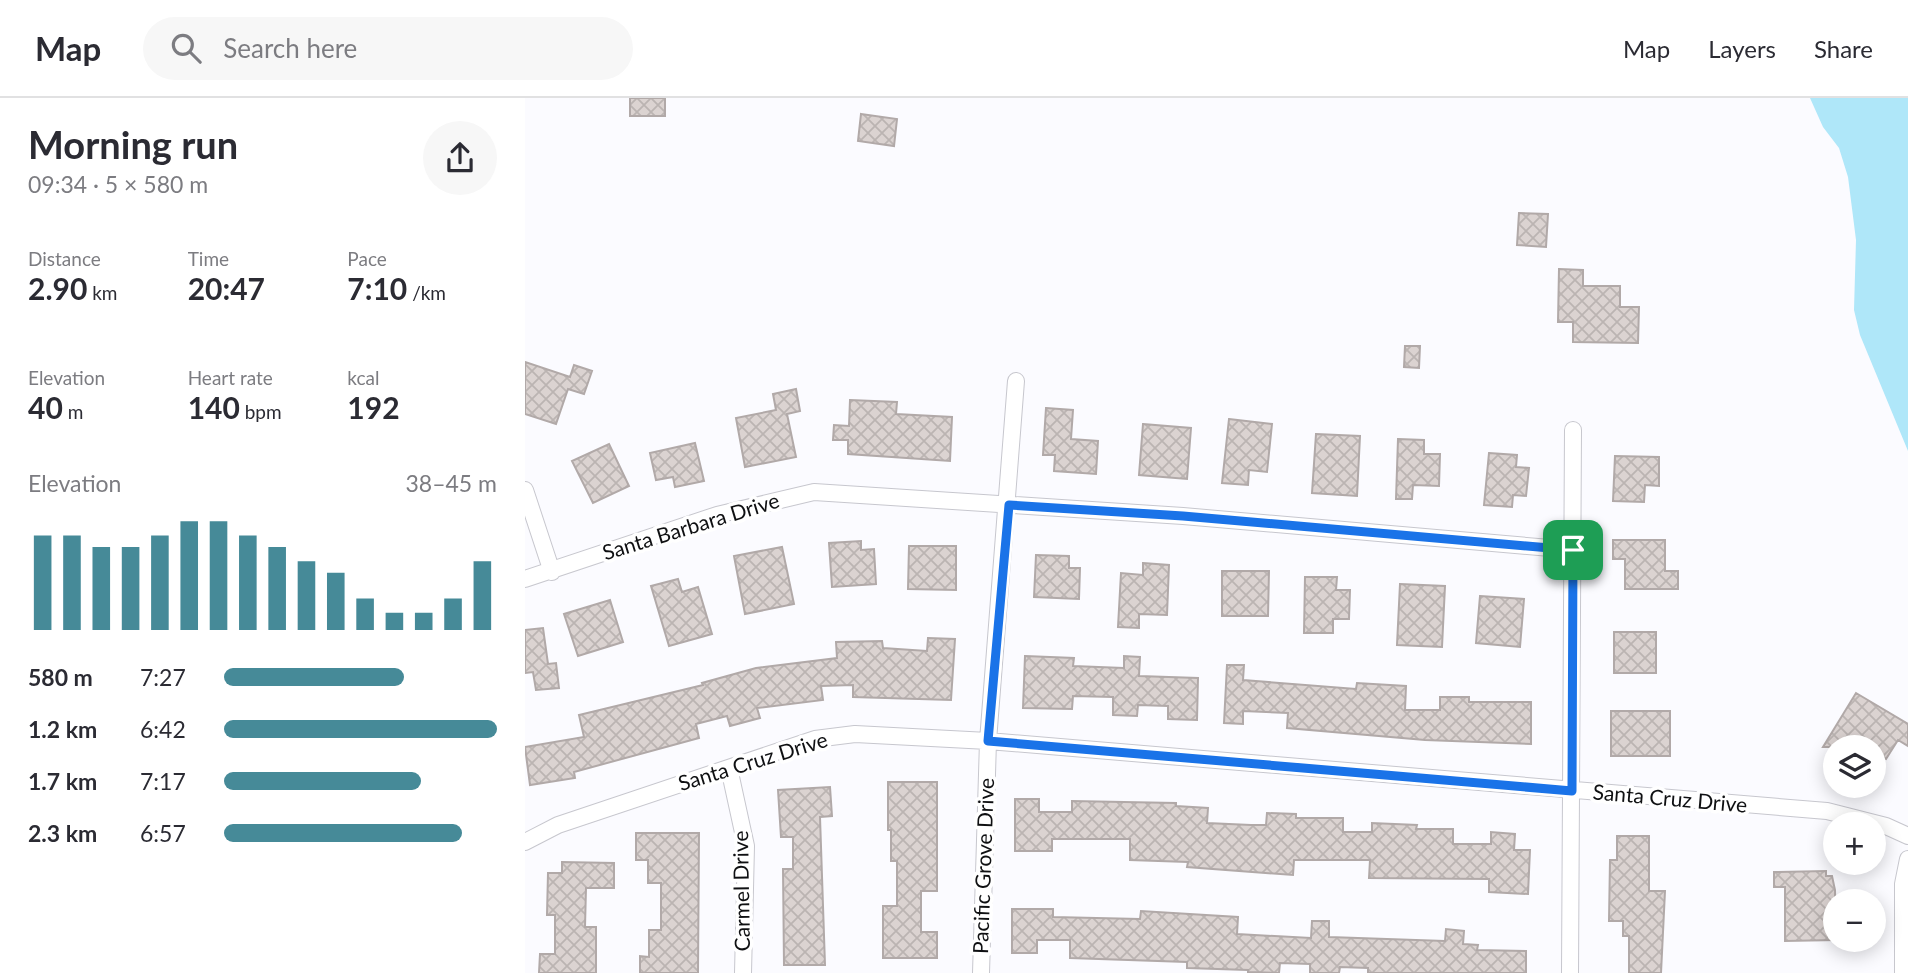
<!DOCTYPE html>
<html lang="en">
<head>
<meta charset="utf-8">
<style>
  :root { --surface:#fff; --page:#f7f7f7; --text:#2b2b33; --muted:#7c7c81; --line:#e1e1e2; --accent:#468a98 }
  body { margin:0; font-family:Lato,sans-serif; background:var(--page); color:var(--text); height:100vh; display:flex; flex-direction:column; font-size:26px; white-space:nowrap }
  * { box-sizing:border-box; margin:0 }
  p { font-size:23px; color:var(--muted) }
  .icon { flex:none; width:38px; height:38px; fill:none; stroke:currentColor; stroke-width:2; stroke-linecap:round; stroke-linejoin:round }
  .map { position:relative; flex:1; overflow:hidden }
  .drawer { display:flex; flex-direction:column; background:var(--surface); width:525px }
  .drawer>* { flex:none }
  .buttons { position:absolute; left:1298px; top:637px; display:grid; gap:14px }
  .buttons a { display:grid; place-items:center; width:63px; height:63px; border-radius:50%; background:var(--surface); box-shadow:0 4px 18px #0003; font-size:35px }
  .pin { position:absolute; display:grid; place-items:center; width:60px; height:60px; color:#fff; margin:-30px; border-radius:14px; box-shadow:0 4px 10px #0006 }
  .round { display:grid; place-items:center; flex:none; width:74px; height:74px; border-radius:37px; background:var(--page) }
  .head { display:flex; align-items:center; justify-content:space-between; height:119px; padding:0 28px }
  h1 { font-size:38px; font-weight:700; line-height:52px }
  .metrics { display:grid; grid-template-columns:repeat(3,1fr); gap:10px; height:119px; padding:7px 28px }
  .metrics div { display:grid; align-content:center }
  .metrics b { font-size:30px; font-weight:700 }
  .metrics small { font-size:19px; font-weight:400 }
  .metrics p { font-size:19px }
  .chart { height:196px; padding:14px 28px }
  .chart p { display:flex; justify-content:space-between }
  .chart svg { width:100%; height:126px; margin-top:7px; stroke:var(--accent); stroke-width:6 }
  ul { padding:0 28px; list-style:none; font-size:23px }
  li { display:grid; grid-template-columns:112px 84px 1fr; align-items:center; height:52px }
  li i { height:18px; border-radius:9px; background:var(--accent) }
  header { display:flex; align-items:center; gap:42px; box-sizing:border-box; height:98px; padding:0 35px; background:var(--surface); border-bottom:2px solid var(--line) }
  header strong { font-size:33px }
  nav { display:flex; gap:38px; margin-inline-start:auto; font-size:24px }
  .search { width:490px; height:63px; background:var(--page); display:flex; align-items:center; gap:18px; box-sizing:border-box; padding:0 24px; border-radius:38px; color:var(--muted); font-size:26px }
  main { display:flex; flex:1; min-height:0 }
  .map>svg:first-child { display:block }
</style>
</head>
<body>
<header>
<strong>Map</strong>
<div class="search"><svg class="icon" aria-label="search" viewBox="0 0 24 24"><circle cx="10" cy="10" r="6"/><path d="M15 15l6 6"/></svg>Search here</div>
<nav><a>Map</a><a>Layers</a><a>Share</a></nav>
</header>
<main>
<section class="drawer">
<div class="head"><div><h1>Morning run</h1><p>09:34 · 5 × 580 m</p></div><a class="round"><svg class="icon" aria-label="share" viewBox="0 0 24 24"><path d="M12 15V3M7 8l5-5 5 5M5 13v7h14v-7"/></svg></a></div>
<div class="metrics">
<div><p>Distance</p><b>2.90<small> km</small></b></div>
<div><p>Time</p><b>20:47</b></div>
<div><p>Pace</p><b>7:10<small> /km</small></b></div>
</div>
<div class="metrics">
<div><p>Elevation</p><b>40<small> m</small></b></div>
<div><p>Heart rate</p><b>140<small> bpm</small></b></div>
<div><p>kcal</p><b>192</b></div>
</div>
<div class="chart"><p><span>Elevation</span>38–45 m</p>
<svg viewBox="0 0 160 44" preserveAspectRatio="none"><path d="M5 44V11M15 44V11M25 44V15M35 44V15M45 44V11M55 44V6M65 44V6M75 44V11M85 44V15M95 44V20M105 44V24M115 44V33M125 44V38M135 44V38M145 44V33M155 44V20"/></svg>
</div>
<ul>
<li><b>580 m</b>7:27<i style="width:66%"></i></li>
<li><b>1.2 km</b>6:42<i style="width:100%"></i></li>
<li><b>1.7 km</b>7:17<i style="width:72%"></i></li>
<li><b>2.3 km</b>6:57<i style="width:87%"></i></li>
</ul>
</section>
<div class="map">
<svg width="1383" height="875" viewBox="0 0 1383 875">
  <defs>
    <pattern id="building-cross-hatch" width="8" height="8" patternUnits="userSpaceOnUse" patternTransform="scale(1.75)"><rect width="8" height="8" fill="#dbd3d1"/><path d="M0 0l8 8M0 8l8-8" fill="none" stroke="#bbb4b2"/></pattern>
  </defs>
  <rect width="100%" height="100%" fill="#fbfbff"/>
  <path fill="#afe7f9" d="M 1285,0 L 1383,0 L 1383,353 L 1335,237 L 1329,212 L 1331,142 L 1323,79 L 1314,50 L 1298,29 Z"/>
  <path fill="url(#building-cross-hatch)" stroke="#b1a9a8" stroke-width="2" d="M 105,0 L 140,0 L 140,18 L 105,18 Z
    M 336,16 L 372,21 L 369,48 L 333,43 Z
    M 994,115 L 1023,116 L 1021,149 L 992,147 Z
    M 1034,171 L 1058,172 L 1058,188 L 1095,188 L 1095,209 L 1114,209 L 1113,245 L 1048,244 L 1048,224 L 1033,224 Z
    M 880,248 L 895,248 L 894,270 L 879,269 Z
    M 0,264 L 45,279 L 49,267 L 67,273 L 59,296 L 43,291 L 31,326 L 0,316 Z
    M 271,291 L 275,313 L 262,316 L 271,359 L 220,369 L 211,320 L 251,312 L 248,296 Z
    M 325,302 L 372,304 L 371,316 L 427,319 L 425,363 L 323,356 L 323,342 L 308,342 L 309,327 L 324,328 Z
    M 521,310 L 548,312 L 546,341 L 573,343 L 571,376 L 529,373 L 530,357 L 518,357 Z
    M 704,321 L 747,326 L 742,374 L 724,372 L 723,387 L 697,385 Z
    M 618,326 L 666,330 L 662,381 L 614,377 Z
    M 791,336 L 835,338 L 832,398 L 787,395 Z
    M 873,341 L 899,342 L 899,356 L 915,356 L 914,388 L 888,387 L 887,401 L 871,401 Z
    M 170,345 L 179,383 L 150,389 L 148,379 L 131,382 L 125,355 Z
    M 84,346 L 104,388 L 68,405 L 47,363 Z
    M 964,355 L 992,357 L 991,369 L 1004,370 L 1001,398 L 988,397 L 987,409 L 959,407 Z
    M 1090,358 L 1134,359 L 1134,388 L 1120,387 L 1119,404 L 1088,403 Z
    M 1088,442 L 1140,442 L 1140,473 L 1153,473 L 1153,491 L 1100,491 L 1100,461 L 1088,461 Z
    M 336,443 L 336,452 L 349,451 L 351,486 L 307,489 L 304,445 Z
    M 384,448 L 431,448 L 431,492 L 383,491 Z
    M 257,449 L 269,506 L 220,516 L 209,458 Z
    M 511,457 L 544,458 L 544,470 L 555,470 L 554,501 L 509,499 Z
    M 618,465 L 644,467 L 642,517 L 614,516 L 614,530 L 593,529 L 596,475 L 618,477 Z
    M 697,473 L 744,473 L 743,518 L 697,518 Z
    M 780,479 L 812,479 L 811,492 L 825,492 L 824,521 L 808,521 L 808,535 L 779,535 Z
    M 153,481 L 157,494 L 173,489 L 187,536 L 144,548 L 126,488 Z
    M 875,486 L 920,488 L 917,549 L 872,547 Z
    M 955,498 L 999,501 L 995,549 L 951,545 Z
    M 85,502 L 98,544 L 53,558 L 39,516 Z
    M 18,530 L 23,566 L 31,565 L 34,590 L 11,592 L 8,574 L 0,575 L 0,532 Z
    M 1089,534 L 1131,534 L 1131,575 L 1089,575 Z
    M 403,540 L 430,541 L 426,602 L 328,599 L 328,587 L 296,588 L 298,602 L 232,610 L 235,620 L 205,628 L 202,618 L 171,626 L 174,640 L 49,674 L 50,680 L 5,687 L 0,649 L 59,639 L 54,617 L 178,587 L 177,585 L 231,570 L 312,560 L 311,544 L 357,543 L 358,550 L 402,553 Z
    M 500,558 L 549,560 L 548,568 L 599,570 L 599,558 L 615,559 L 614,578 L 673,580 L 672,622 L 643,621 L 643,608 L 613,607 L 612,618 L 588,617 L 588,599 L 548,598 L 547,611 L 498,610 Z
    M 702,567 L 719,567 L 718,582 L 831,591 L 832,585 L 881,588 L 880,612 L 915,612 L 915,599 L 944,599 L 944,604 L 1006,604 L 1006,646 L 900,642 L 762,630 L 763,615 L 718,613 L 718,626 L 699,625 Z
    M 1331,595 L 1383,626 L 1383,648 L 1373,642 L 1361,661 L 1349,656 L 1349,649 L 1298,649 Z
    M 1086,613 L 1145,613 L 1145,658 L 1086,658 Z
    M 363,684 L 412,684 L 412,793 L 396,793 L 396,834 L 412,834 L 412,860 L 358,860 L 358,808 L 372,808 L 372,763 L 366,763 L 366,732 L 363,732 Z
    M 305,689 L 307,718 L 295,719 L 300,867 L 259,867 L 258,771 L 268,771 L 268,739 L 256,739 L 253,692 Z
    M 490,701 L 514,701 L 514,714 L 547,714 L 547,703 L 651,705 L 651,708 L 683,710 L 682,725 L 726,727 L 741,727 L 742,715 L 771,716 L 771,720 L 818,720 L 818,734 L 847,734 L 847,725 L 892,727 L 891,731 L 928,731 L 928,746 L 966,746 L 966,734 L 990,736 L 989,752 L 1005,752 L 1003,796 L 964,794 L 964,781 L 844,780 L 845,762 L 769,762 L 768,777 L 662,769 L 663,764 L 605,762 L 605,741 L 527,741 L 527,753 L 490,753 Z
    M 111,735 L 174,735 L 173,875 L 115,875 L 115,858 L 124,859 L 124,832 L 136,832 L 136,785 L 123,785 L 123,762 L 111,762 Z
    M 1092,738 L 1124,738 L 1124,793 L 1140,793 L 1136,875 L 1104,875 L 1104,838 L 1098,838 L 1098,823 L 1084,823 L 1085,762 L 1092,762 Z
    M 37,764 L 89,765 L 89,790 L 61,790 L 60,829 L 71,829 L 71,875 L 14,875 L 15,856 L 30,856 L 30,817 L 22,817 L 23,775 L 37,775 Z
    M 1301,773 L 1301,778 L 1307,778 L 1310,792 L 1311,842 L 1260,843 L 1260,789 L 1249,789 L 1249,774 Z
    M 487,811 L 528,811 L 528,819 L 615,821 L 616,813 L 713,819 L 712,836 L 786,840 L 787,823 L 804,823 L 804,839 L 920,843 L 921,831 L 939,833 L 938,846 L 953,847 L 952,852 L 1001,853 L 1001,875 L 843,875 L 843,870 L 815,869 L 814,875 L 785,875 L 785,866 L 755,865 L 754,875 L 723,874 L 723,872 L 662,870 L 662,864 L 545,860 L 545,842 L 512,842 L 512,855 L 487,855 Z"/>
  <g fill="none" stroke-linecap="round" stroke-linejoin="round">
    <g stroke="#c7c7ce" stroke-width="18">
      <path id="minor" d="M 0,392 L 27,474
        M 0,481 L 192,417 L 289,394 L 658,418 L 1048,452
        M 204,670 L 221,748 L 218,875
        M 0,744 L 33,727 L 290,641 L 330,636 L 463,643 L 1302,713 L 1361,728 L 1383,738
        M 456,875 L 463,643 L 491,283
        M 1045,875 L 1048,332
        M 1378,875 L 1378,786 L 1383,761"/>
    </g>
    <use href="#minor" stroke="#fff" stroke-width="16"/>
  </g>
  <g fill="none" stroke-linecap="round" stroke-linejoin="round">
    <g stroke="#fff" stroke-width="14">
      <path id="route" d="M 484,407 L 658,418 L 1048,452 L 1047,693 L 463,643 Z"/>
    </g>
    <use href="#route" stroke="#1a73e8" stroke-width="9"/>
  </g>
  <g text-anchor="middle" stroke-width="7" stroke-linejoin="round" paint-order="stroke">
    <g font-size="21" fill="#0f1012" stroke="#fff">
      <text transform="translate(166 429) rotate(-17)" y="7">Santa Barbara Drive</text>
      <text transform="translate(228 664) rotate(-17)" y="7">Santa Cruz Drive</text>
      <text transform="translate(1145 701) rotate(5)" y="7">Santa Cruz Drive</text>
      <text transform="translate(459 768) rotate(-88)" y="7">Pacific Grove Drive</text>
      <text transform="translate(217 793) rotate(-91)" y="7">Carmel Drive</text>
    </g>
  </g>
</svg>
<div class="buttons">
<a><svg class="icon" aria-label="layers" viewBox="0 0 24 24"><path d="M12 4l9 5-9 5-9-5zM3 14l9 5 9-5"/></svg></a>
<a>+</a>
<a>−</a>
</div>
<div class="pin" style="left:1048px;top:452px;background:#1e9e55"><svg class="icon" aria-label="arrive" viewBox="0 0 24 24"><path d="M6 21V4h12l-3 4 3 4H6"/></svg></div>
</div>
</main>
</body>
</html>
